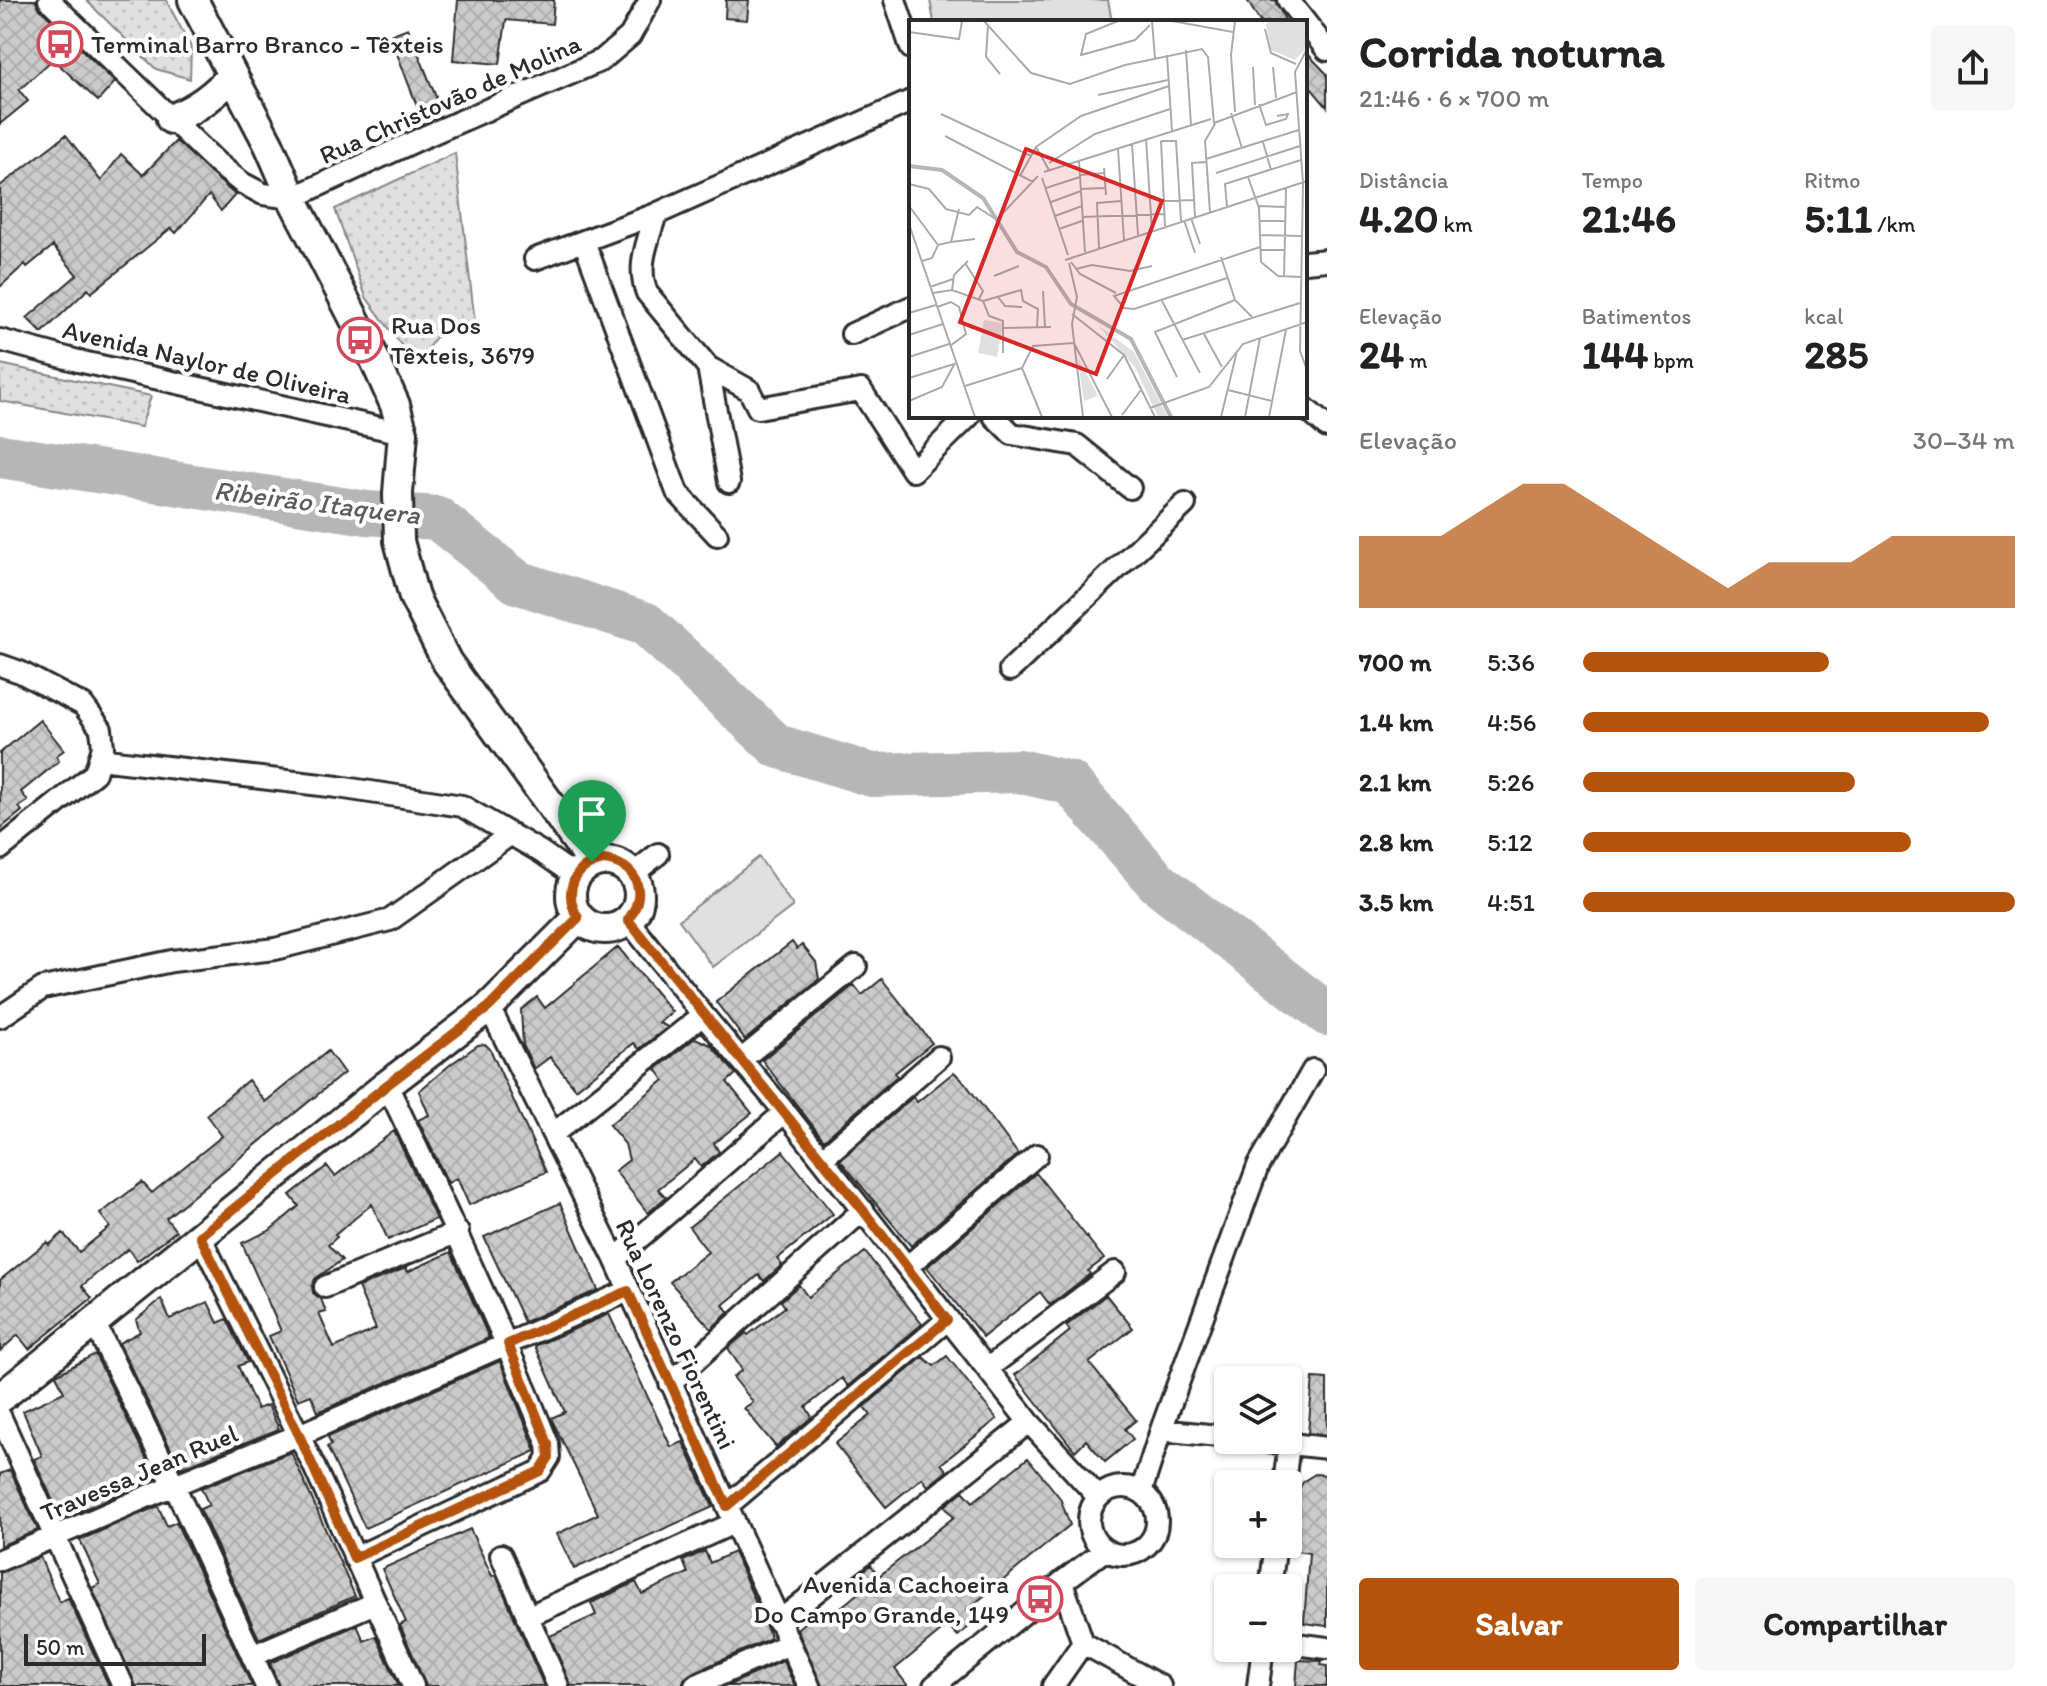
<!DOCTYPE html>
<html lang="pt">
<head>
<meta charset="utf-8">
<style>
  :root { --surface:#fff; --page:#f6f6f6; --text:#222; --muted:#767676; --accent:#b45309 }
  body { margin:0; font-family:Itim,sans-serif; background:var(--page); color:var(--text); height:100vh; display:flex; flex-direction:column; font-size:30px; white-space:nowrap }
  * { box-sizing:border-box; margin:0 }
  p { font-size:26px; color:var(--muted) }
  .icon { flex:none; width:44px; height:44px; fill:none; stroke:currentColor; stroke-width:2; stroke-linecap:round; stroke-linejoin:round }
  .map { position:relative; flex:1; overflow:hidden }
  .sheet { display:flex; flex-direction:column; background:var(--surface); width:720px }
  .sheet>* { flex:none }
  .buttons { position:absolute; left:1214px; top:1366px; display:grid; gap:16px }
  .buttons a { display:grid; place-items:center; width:88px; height:88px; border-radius:8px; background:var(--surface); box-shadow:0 2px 6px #0004; font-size:40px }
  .scale { position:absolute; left:24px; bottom:20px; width:182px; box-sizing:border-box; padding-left:8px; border:4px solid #2b2b2b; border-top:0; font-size:22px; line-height:28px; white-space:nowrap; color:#2b2b2b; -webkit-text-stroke:6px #fff; paint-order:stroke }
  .pin { position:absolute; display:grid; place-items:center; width:68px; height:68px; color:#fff; margin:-82px -34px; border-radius:50% 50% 50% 0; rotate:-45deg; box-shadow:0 0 8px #0007 }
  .pin .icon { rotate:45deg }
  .round { display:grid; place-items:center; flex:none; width:84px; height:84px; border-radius:8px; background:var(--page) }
  .overview { display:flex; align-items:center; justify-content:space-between; height:136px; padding:0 32px }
  h1 { font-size:44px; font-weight:700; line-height:60px }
  .stats { display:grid; grid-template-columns:repeat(3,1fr); gap:12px; height:136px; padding:8px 32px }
  .stats div { display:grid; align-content:center }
  .stats b { font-size:40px; font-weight:700 }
  .stats small { font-size:22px; font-weight:400 }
  .stats p { font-size:22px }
  .chart { height:224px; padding:16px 32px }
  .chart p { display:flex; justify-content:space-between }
  .chart svg { width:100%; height:144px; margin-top:8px; fill:var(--accent); opacity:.7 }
  .action { display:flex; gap:16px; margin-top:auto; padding:16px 32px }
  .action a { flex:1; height:92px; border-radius:8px; background:var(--accent); color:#fff; font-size:32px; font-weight:700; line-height:92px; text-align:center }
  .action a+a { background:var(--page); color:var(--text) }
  ul { padding:0 32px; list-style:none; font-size:26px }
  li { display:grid; grid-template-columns:128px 96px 1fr; align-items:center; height:60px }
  li i { height:20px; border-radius:10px; background:var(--accent) }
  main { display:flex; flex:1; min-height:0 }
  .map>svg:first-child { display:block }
</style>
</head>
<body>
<main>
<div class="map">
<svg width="1327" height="1686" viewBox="0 0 1327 1686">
  <defs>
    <pattern id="green-dots" width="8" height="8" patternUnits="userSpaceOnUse" patternTransform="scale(2)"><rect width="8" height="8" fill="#e0e0e0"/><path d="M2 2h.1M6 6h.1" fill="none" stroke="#c0c0c0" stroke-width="1.8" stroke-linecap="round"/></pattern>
    <pattern id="building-cross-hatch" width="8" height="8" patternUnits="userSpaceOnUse" patternTransform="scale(2)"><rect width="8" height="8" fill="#cbcbcb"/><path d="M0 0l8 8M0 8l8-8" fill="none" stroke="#aeaeae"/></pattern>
  </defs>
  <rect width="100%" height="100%" fill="#fff"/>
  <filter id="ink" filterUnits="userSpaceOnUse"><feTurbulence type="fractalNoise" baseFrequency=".0125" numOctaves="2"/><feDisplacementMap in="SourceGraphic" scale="16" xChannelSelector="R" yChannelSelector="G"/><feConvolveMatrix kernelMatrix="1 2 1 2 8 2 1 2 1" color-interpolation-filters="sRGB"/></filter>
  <g filter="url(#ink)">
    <path fill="url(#green-dots)" stroke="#868686" stroke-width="2" d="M 86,0 L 166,0 L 191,47 L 190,79 L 156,69 Z
      M 455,153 L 475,323 L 448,322 L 415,364 L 366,297 L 335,209 Z
      M 0,364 L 151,396 L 141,427 L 0,401 Z"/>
    <path fill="#e0e0e0" stroke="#868686" stroke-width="2" d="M 930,0 L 1108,0 L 1112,22 L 934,22 Z
      M 759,857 L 793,906 L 713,967 L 679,920 Z"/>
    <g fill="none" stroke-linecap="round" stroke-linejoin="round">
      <path stroke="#b6b6b6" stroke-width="44" d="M 0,456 L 367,513 L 437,518 L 517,582 L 646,624 L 777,746 L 872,775 L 1019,771 L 1070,783 L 1157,882 L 1327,1014"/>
    </g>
    <path fill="url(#building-cross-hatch)" stroke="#2b2b2b" stroke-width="2" d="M 0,0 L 35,0 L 40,9 L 115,82 L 98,101 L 53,59 L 19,90 L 28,101 L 0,124 Z
      M 458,0 L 554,0 L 552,24 L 506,20 L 500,64 L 453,60 Z
      M 726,0 L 749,0 L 747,20 L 725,18 Z
      M 1247,0 L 1275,0 L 1286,22 L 1260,22 Z
      M 408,28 L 440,107 L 420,114 L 390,35 Z
      M 1305,51 L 1327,74 L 1327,107 L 1305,81 Z
      M 66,135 L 101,181 L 121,154 L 143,175 L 176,141 L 235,195 L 221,211 L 209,195 L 176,233 L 171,228 L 91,293 L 88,289 L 42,333 L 27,318 L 77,275 L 53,246 L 27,267 L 25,264 L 0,287 L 0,186 Z
      M 40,720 L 64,750 L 56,756 L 59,761 L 21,792 L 28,801 L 19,807 L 22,811 L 0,829 L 0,753 Z
      M 792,942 L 797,949 L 802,945 L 816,962 L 819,979 L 745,1040 L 716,1002 Z
      M 618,947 L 672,1012 L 659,1023 L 668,1027 L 639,1049 L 634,1043 L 576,1089 L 550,1057 L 534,1069 L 523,1045 L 521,1010 L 537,997 L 545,1008 Z
      M 882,979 L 932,1043 L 895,1073 L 897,1076 L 824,1140 L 762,1060 L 854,985 L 862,995 Z
      M 695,1038 L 711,1045 L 736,1074 L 727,1082 L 752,1113 L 714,1143 L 719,1152 L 701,1167 L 695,1159 L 658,1189 L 666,1197 L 648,1213 L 615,1171 L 629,1160 L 625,1144 L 609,1125 L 664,1080 L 656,1069 Z
      M 485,1044 L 490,1049 L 546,1172 L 469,1205 L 457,1178 L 448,1183 L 418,1120 L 429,1115 L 419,1091 L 451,1064 L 478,1045 Z
      M 328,1051 L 344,1073 L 166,1218 L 176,1231 L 137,1261 L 128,1249 L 96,1274 L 82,1286 L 92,1298 L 29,1349 L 18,1335 L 0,1351 L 0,1280 L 47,1242 L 49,1245 L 63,1233 L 79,1252 L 110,1227 L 100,1214 L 142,1182 L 152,1193 L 222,1136 L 206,1115 L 248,1080 L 265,1102 Z
      M 954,1072 L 965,1083 L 1018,1154 L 911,1246 L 840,1160 L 913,1097 L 917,1102 Z
      M 394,1131 L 436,1219 L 388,1240 L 372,1204 L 335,1235 L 337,1237 L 328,1245 L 342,1260 L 315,1279 L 312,1286 L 313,1293 L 321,1299 L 326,1312 L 319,1314 L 334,1348 L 376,1329 L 358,1287 L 406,1268 L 407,1272 L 451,1252 L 489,1338 L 318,1412 L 311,1395 L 298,1400 L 269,1336 L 281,1331 L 242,1243 L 269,1231 L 299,1206 L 290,1195 L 327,1166 L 335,1176 Z
      M 783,1151 L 833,1214 L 777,1259 L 782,1265 L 764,1281 L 759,1275 L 723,1305 L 729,1312 L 711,1329 L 670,1282 L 708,1252 L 689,1227 Z
      M 1036,1173 L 1104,1259 L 1088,1271 L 1090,1274 L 1050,1305 L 1040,1292 L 983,1337 L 927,1267 Z
      M 560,1203 L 598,1290 L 524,1322 L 484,1237 Z
      M 865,1252 L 922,1324 L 848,1386 L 842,1378 L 806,1407 L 812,1417 L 776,1447 L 744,1408 L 753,1402 L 733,1377 L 742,1370 L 728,1348 L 746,1333 L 748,1335 L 785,1307 L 781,1301 L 799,1285 L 808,1297 Z
      M 1106,1295 L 1133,1328 L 1089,1363 L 1136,1420 L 1125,1429 L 1133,1439 L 1105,1462 L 1086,1440 L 1075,1451 L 1015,1375 L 1070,1331 L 1066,1326 Z
      M 161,1299 L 170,1319 L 208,1302 L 218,1323 L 227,1319 L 248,1362 L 238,1366 L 257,1409 L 268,1405 L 279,1429 L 180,1468 L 119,1343 L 140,1332 L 136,1320 Z
      M 609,1314 L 671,1447 L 683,1442 L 713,1507 L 574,1569 L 557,1534 L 598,1514 L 551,1418 L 565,1412 L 535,1346 Z
      M 95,1354 L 156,1478 L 61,1519 L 34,1459 L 42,1456 L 23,1411 L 64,1392 L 56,1375 Z
      M 947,1356 L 997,1419 L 941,1464 L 947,1471 L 928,1486 L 922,1478 L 886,1507 L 835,1444 L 871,1415 L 864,1407 L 923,1357 L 934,1366 Z
      M 500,1361 L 536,1451 L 365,1528 L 327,1447 L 331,1445 L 328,1437 Z
      M 1313,1378 L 1327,1379 L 1327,1435 L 1308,1433 Z
      M 291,1452 L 355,1596 L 259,1639 L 200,1509 L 209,1505 L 201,1488 Z
      M 1028,1458 L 1060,1498 L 1070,1525 L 967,1610 L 976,1621 L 958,1636 L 947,1626 L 895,1669 L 908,1686 L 822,1686 L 797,1629 L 818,1611 L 825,1620 L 862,1590 L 852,1580 L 871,1565 L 879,1576 L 954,1517 L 945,1506 L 963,1491 L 973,1502 Z
      M 10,1470 L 38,1530 L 0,1546 L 0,1474 Z
      M 1315,1474 L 1327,1475 L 1327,1626 L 1304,1623 L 1309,1553 L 1288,1550 L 1288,1530 L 1292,1530 L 1298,1490 L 1304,1481 Z
      M 158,1506 L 167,1526 L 176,1522 L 252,1686 L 136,1686 L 92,1588 L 100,1584 L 80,1540 Z
      M 470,1529 L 492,1576 L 496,1575 L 544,1686 L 426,1686 L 400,1625 L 406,1622 L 382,1569 Z
      M 705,1551 L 710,1563 L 734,1552 L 771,1638 L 690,1674 L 684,1679 L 682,1686 L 571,1686 L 550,1636 L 596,1615 L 591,1603 L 636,1582 L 642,1594 L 688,1573 L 683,1561 Z
      M 40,1557 L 59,1602 L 68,1598 L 109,1686 L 0,1686 L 0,1573 Z
      M 357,1625 L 364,1641 L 376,1636 L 399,1686 L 279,1686 L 270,1663 Z
      M 1298,1660 L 1322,1661 L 1321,1665 L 1327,1666 L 1327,1686 L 1296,1686 Z
      M 783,1661 L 795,1686 L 727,1686 Z"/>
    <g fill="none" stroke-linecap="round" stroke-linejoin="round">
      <g stroke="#2b2b2b" stroke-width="26">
        <path id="street" d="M 49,0 L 217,163 L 242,183 L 263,194 L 292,198 L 424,137 L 602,60 L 630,36 L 650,0
          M 895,0 L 911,48
          M 1288,0 L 1327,50
          M 656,214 C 648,241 636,266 647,293 L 708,367 L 749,390 L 758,408 L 861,390 L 913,471 L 969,416
          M 584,241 L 677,492 L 717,535
          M 535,259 L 656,214 L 911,101
          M 1305,262 L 1327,260
          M 852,334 L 911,307
          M 0,340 L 78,361 L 403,433
          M 708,367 L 729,482
          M 1305,408 L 1327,427
          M 994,416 L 1012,434 L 1077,445 L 1130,488
          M 0,665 L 20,672 L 83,705 L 101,729 L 103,747 L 95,773 L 0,849
          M 1010,670 L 1185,504
          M 99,759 L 338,787 L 462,806 L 541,852 L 575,876
          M 633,874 L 658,854
          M 628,920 L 703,1015 L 785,1112 L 1029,1422 L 1098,1497
          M 489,1007 L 615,1259 L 809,1686
          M 0,1017 L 43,988 L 172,961 L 275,949 L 390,920 L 511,834
          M 742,1059 L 856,966
          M 553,1134 L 703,1015
          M 822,1159 L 939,1057
          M 200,1236 L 312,1462 L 413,1686
          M 615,1259 L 785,1112
          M 908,1266 L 1037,1155
          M 325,1287 L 458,1232
          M 94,1322 L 174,1485 L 266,1686
          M 988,1368 L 1115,1272
          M 670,1383 L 863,1210
          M 0,1416 L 123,1686
          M 1161,1430 L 1228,1437
          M 1253,1440 L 1327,1448
          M 1284,1484 L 1289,1444
          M1089 1521a34 34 0 1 1 68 0a34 34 0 1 1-68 0Z
          M 1141,1492 L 1161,1430 L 1258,1166 L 1313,1070
          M 727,1506 L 947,1320
          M 501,1555 L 558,1686
          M 354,1558 L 540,1471 L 549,1457 L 548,1444 C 499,1322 444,1204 387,1085
          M 0,1560 L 174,1485 L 299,1435 L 628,1291
          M 1062,1582 L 1083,1643 L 1160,1686
          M 1270,1588 L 1276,1544
          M 527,1617 L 734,1523
          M 778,1622 L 1029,1422
          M 1288,1643 L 1327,1648
          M 252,1656 L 375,1603
          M 695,1686 L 789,1644
          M 934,1686 L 1062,1582 L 1105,1550
          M 1053,1686 L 1083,1643
          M 1258,1686 L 1263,1648"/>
      </g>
      <g stroke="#2b2b2b" stroke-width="34">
        <path id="secondary" d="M 193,0 L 269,145 L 292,198 L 370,349 L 395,405 L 403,433 L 398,493 L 399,541 L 414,597 L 447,662 L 592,862
          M 171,119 C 196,109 215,96 232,75
          M571 895a34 34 0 1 1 68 0a34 34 0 1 1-68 0Z
          M 0,1398 L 387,1085 L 489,1007 L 578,918"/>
      </g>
      <use href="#street" stroke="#fff" stroke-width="20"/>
      <use href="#secondary" stroke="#fff" stroke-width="28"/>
    </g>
  </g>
  <g fill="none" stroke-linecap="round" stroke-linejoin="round" filter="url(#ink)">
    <g stroke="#fff" stroke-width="16">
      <path id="route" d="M 603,860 C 638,864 648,893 628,920 L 863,1210 L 947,1320 L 727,1506 L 628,1291 L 508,1344 L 548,1444 L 549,1457 L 540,1471 L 354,1558 L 299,1435 L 200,1236 L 387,1085 L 489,1007 L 578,918 C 563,892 573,866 603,860 Z"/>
    </g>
    <use href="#route" stroke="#b45309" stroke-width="10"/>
  </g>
  <defs>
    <g id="bus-ring" transform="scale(2.3)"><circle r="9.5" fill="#fff" stroke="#d1495b" stroke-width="1.5"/><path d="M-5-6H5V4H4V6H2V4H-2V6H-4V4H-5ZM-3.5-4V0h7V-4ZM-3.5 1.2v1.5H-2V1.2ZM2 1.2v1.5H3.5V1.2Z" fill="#d1495b"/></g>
  </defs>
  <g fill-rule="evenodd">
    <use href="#bus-ring" x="60" y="44"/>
    <use href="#bus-ring" x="360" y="340"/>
    <use href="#bus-ring" x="1040" y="1599"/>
  </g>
  <g text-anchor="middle" stroke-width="8" stroke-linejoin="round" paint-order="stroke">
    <g font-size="26" fill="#2b2b2b" stroke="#fff" text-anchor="start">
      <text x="91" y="53">Terminal Barro Branco - Têxteis</text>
      <text x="391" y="334">Rua Dos<tspan x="391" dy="30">Têxteis, 3679</tspan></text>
      <text x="1009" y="1593" text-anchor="end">Avenida Cachoeira<tspan x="1009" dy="30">Do Campo Grande, 149</tspan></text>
    </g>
    <g font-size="26" fill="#2b2b2b" stroke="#fff">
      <text transform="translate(450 99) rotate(-24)" y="9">Rua Christovão de Molina</text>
      <text transform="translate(207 362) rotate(13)" y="9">Avenida Naylor de Oliveira</text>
      <text transform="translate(676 1334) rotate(65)" y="9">Rua Lorenzo Fiorentini</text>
      <text transform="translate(139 1473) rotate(-23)" y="9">Travessa Jean Ruel</text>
    </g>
    <g font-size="28" font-style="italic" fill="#5c5c5c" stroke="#fff">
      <text transform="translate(317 502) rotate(7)" y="10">Ribeirão Itaquera</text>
    </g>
  </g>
  <g transform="translate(909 20)">
    <rect width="398" height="398" fill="#fff"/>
    <path d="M 362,1 L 398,1 L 398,27 L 386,40 L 362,30 L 357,4 ZM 189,305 L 225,332 L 259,397 L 249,397 L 226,347 ZM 170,339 L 189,376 L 175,381 L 169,342 Z" fill="#e0e0e0"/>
    <path d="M 75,300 L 94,303 L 88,337 L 69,333 Z" fill="#e0e0e0"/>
    <path fill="none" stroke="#b6b6b6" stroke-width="4" d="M 0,146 L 33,150 L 74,178 L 108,232 L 137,247 L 162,284 L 222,319 L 262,397"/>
    <path fill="none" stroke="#aaa" stroke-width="2" d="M 75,1 L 122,53 L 161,64 L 216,45 L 293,29 L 299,37 L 305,103 L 388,72M 209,1 L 177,14 L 172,35 L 226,20 L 241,5M 243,1 L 246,38M 263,1 L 324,12M 79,5 L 77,37 L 91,54M 356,9 L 362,33 L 387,44M 0,12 L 50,19 L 53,1M 398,29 L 386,52 L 394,163 L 391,331 L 398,350M 277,30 L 282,105M 258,35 L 263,111M 344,47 L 346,85M 364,47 L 367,78M 189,75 L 259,60M 350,84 L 357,105 L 377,99 L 379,94 L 368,96M 326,92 L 322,35 L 326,1M 322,93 L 333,128M 32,94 L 122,136M 36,116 L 124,162M 237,119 L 243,211M 252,121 L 267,121 L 272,201M 252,121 L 256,206M 354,122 L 362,150M 223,124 L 229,215M 127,127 L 140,150M 209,129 L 215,220M 297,139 L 390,110M 170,141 L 176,232M 140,143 L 186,114 L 261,89M 195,148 L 197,175M 135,152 L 302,99M 307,153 L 391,126M 171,155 L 196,153M 111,156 L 127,127 L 172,96 L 260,66M 339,157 L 350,188 L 352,242 L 369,256 L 392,257M 133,158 L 159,235M 0,164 L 20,169 L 37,189 L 60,195 L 68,187 L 85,198M 137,168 L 171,157M 171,169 L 196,168M 255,181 L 285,180M 142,182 L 172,171M 0,186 L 29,225M 350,186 L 377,187M 318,187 L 316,164 L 392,140M 301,192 L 296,121 L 306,104M 94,193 L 129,156M 146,196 L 173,186M 173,197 L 255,194M 286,197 L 283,143 L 297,142M 282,198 L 291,224M 275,200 L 286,233M 351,201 L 376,201M 0,204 L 66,397M 150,209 L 173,201M 351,215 L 393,216M 42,222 L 66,219M 29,225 L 42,222 L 50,189M 190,228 L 188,183 L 212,181M 351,230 L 376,230M 312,237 L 326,280 L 343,297M 164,238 L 156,240 L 398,161M 13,241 L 23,238 L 29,225M 162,242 L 171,254 L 207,273M 56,243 L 74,271 L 70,279M 160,243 L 168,277 L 163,304 L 174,397M 167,249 L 183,245 L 221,251 L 243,246M 85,256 L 110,246M 375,257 L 377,168M 318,258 L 225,289 L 215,288 L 205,276 L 351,227M 21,267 L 44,259M 43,270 L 45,255 L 59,241M 134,271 L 136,307M 24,273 L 43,270 L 74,281 L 80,296 L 94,301 L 94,333M 89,277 L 96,286 L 113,287M 74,281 L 112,270 L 114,281 L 129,289 L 128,307M 253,281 L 291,353M 28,287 L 42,282 L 50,287 L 57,314 L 41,326M 0,293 L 27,285M 163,294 L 215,335 L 246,397M 95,308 L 142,307M 295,314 L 313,347M 0,315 L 34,304M 273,320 L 391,283M 165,323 L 203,397M 0,337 L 40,324M 113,348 L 124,326 L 165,323M 113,348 L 133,397M 268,357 L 246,312 L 326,280M 0,358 L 45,344M 198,359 L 215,335M 56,366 L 113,348M 319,370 L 363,381M 0,381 L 33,367 L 46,343M 241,388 L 300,367 L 334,324 L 398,302M 213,395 L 232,370M 312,397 L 328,331M 336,397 L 351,318M 360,397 L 377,310"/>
    <path fill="#d62828" fill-opacity="0.15" stroke="#d62828" stroke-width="4" d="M 117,129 L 253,181 L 187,354 L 51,302 Z"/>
    <rect width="398" height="398" fill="none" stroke="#2b2b2b" stroke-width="4"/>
  </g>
</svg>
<div class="buttons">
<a><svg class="icon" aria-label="layers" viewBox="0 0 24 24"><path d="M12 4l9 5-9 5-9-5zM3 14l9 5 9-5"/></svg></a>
<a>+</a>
<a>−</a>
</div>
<div class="scale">50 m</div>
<div class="pin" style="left:592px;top:862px;background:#1e9e55"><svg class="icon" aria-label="arrive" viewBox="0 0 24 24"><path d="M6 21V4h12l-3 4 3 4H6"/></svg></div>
</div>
<section class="sheet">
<div class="overview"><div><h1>Corrida noturna</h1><p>21:46 · 6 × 700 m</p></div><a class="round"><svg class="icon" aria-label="share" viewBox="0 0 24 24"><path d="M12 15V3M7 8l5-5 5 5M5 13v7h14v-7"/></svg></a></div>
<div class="stats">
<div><p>Distância</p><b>4.20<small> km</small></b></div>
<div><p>Tempo</p><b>21:46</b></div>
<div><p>Ritmo</p><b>5:11<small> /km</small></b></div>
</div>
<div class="stats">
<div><p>Elevação</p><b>24<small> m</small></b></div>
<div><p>Batimentos</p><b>144<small> bpm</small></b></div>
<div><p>kcal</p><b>285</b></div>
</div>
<div class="chart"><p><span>Elevação</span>30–34 m</p>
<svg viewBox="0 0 160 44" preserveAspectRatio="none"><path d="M0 44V22L10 22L20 22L30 14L40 6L50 6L60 14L70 22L80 30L90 38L100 30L110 30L120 30L130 22L140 22L150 22L160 22V44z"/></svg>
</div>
<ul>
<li><b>700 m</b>5:36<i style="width:57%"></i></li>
<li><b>1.4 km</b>4:56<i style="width:94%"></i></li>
<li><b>2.1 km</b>5:26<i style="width:63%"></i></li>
<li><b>2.8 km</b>5:12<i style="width:76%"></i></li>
<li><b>3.5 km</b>4:51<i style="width:100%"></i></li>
</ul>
<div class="action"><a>Salvar</a><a>Compartilhar</a></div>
</section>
</main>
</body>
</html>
